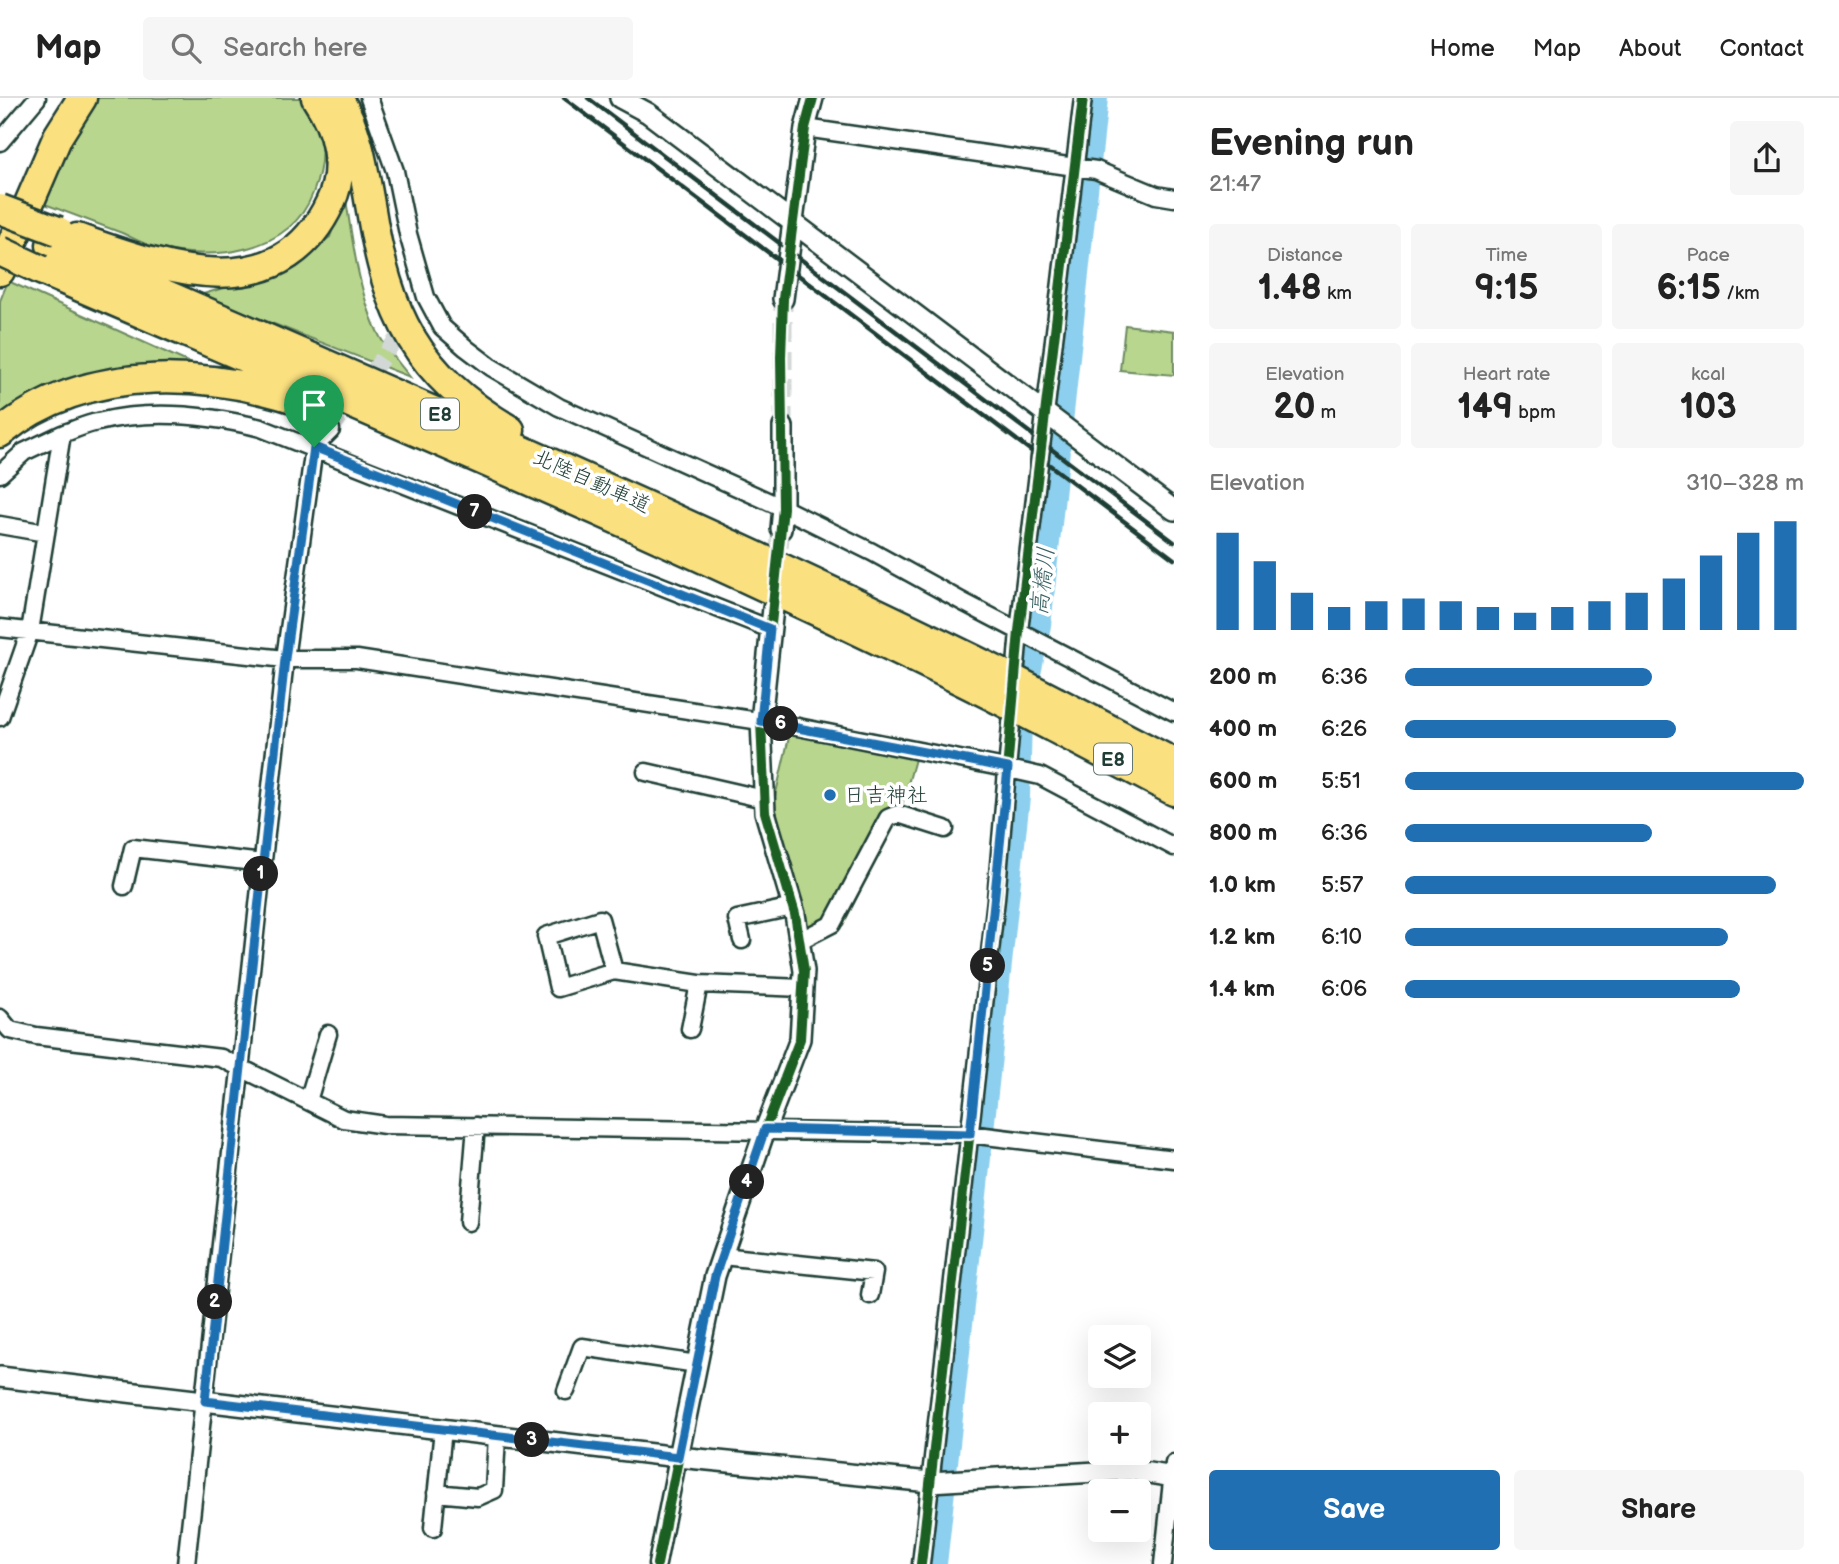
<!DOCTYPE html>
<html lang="en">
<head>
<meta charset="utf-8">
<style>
  :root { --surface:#fff; --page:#f6f6f6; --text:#222; --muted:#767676; --line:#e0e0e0; --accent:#1f6fb2 }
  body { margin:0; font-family:"Balsamiq Sans","Klee One",sans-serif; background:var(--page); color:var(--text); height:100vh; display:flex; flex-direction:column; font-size:26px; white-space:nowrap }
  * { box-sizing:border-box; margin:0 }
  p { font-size:23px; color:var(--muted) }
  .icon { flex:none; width:38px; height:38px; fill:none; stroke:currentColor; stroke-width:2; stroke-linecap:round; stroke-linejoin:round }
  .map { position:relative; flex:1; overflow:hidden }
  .details { display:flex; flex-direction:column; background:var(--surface); width:665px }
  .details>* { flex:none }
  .controls { position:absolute; left:1088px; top:1227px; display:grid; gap:14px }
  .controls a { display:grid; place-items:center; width:63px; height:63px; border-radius:7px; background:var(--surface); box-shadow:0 7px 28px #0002; font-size:35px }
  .pin { position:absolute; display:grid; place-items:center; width:60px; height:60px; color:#fff; margin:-72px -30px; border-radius:50% 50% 50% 0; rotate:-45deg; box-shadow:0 0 7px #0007 }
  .pin .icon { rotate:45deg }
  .km { position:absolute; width:35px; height:35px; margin:-18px; border-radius:50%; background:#222; color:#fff; font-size:19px; line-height:35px; text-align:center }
  .round { display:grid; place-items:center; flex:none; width:74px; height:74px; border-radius:7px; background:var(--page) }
  .overview { display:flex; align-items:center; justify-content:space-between; height:119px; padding:0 35px }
  h1 { font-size:38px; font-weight:800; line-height:52px }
  .metrics { display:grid; grid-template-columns:repeat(3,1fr); gap:10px; height:119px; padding:7px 35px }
  .metrics div { display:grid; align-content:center; border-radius:7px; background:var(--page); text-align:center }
  .metrics b { font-size:35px; font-weight:800 }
  .metrics small { font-size:19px; font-weight:400 }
  .metrics p { font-size:19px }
  .chart { height:196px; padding:14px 35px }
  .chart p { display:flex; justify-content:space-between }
  .chart svg { width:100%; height:126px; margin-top:7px; stroke:var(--accent); stroke-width:6 }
  .cta { display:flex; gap:14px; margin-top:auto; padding:14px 35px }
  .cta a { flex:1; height:80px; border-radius:7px; background:var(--accent); color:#fff; font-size:28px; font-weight:800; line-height:80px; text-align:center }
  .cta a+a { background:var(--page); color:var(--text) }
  ul { padding:0 35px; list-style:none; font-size:23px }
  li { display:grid; grid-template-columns:112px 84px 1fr; align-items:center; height:52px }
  li i { height:18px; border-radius:9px; background:var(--accent) }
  header { display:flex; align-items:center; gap:42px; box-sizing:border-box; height:98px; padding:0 35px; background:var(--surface); border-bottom:2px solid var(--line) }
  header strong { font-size:33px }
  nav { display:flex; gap:38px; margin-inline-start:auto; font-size:24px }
  .search { width:490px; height:63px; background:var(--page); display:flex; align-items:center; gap:18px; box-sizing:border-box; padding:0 24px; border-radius:7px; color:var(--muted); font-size:26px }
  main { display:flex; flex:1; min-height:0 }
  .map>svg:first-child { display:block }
</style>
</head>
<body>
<header>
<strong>Map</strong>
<div class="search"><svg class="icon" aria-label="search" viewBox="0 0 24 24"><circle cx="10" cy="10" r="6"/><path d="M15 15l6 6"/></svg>Search here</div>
<nav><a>Home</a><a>Map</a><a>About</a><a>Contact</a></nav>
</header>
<main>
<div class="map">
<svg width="1174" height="1466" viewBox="0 0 1174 1466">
  <rect width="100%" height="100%" fill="#fff"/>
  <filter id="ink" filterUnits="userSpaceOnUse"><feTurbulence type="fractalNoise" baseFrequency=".0143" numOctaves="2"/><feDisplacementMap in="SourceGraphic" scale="14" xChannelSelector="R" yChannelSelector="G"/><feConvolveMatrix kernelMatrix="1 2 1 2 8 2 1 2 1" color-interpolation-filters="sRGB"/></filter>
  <g filter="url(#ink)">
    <path fill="#b9d68e" stroke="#6c8a61" stroke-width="2" d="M 90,0 L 302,0 C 324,32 327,59 313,95 C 290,156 212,163 157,150 C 145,147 133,140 122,135 C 96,125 69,115 42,105 Z
      M 345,95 C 352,140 359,199 380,239 C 388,253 400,266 410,279 L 200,197 L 281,173 L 330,139 Z
      M 8,183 L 203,271 L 0,318 L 0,203 Z
      M 1125,227 L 1174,233 L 1174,277 L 1120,272 Z
      M 790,635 L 915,661 L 901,711 L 843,827 L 811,844 L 772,712 Z"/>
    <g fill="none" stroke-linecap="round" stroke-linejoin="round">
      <path stroke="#8dcfee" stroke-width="26" d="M 934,1466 L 1017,699 L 1019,619 L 1038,527 L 1095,0"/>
      <path stroke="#d2d8d6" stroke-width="16" stroke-dasharray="16 8" stroke-linecap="butt" d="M 331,332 L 409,223"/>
      <path stroke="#d2d8d6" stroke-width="19" stroke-dasharray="19 10" stroke-linecap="butt" d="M 783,329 L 783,201
        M 776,478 L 781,431"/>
      <g stroke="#1f3d34" stroke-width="21">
        <path id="minor" d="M 369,0 L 395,73 L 408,136 L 426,199 L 442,229 L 466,250 L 491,269 L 559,309 L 783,410 L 872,454 L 963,504 L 1174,614
          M 805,30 L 1096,72 L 1156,97 L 1174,100
          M 0,44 L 37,0
          M 0,376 L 24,354 L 62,336
          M 0,427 L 46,435
          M 0,530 L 285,561 L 357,561 L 798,629 L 1000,669 L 1040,678 L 1174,749
          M 0,619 L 30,533 L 62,336 C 74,332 86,326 98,324 C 152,311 208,317 261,330 L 770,531
          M 646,674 L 764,701
          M 124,788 L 133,750 L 263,765
          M 742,842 L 737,821 L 793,809
          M 799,843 L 832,826 L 888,720 L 898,716 L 945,731
          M 614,873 L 600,821 L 546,838 L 558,890 L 614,873 L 699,886
          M 0,920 L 10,932 L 36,938 L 221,960 L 344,1021 L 385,1027 L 969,1036 L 1174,1061
          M 690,931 L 699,886 L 803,890
          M 308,1003 L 328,936
          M 468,1124 L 476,1028
          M 722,1158 L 874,1174 L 870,1197
          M 566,1293 L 582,1249 L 697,1266
          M 436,1395 L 478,1399 L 494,1392 L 497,1338
          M 433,1430 L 443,1331
          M 186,1466 L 285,561 L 314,349 L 331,332
          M 657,1466 L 678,1359
          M 921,1466 L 996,801 L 1019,533 L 1083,0
          M 1163,1466 L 1174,1365"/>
      </g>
      <g stroke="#1f3d34" stroke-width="24">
        <path id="tertiary" d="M 620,0 L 648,15 L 1174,412
          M 783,201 L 805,30 L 813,0
          M 781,431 L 783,410 L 783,329
          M 0,1279 L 678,1359 L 930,1384 L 1130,1372 L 1174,1379
          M 678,1359 L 715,1178 L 765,1032 L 800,941 L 804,873 L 795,816 L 765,714 L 761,623 L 773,510"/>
      </g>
      <g stroke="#1f3d34" stroke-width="33">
        <path id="motorway" d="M 338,0 C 359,33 364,74 371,112 C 388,217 416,276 510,332
          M 77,140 C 163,170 279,214 330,105 C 347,70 337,31 316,0
          M 51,147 C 369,285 689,421 1001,575
          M 41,172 C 361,310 684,444 996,600
          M 0,173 L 58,38 L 82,0
          M 0,335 C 89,262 215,272 317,308
          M 1057,604 L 1174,665
          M 1052,629 L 1174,693"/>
      </g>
      <use href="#minor" stroke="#fff" stroke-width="16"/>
      <use href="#tertiary" stroke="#fff" stroke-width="19"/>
      <use href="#motorway" stroke="#fbe080" stroke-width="28"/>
      <path stroke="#1f3d34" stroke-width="4.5" d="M 564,0 L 1174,461
        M 588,0 L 1174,444"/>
      <g stroke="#1f3d34" stroke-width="33" stroke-linecap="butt">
        <path id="motorway-bridge" d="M 0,111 L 58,133
          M 0,153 L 41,172
          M 1001,575 L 1057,604
          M 996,600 L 1052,629"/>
      </g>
      <use href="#motorway-bridge" stroke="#fbe080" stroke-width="28"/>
      <g stroke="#fff" stroke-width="15">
        <path id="cycleway" d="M 657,1466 L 715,1178 L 765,1032 L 800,941 L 804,873 L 795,816 L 765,714 L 761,623 L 783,410 L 781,259 L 783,201 L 805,30 L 813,0
          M 921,1466 L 996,801 L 1019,533 L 1083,0"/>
      </g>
      <use href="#cycleway" stroke="#1b5e20" stroke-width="10"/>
    </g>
  </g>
  <g fill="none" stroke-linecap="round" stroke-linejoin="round" filter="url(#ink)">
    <g stroke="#fff" stroke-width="14">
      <path id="route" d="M 314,349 L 770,531 L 761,623 L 1008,670 L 970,1036 L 765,1031 L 715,1178 L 678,1359 L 205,1303 L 285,561 Z"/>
    </g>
    <use href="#route" stroke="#1f6fb2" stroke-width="9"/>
  </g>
  <circle fill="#1f6fb2" stroke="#fff" stroke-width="2.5" cx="830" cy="697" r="7"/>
  <g text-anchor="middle" stroke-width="7" stroke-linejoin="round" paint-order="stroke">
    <g fill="#fff" stroke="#627771" stroke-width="2">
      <rect x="421" y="300.5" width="38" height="31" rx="5"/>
      <rect x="1094" y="645.5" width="38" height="31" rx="5"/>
    </g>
    <g font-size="19" font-weight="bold" fill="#1f3d34">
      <text x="440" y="323">E8</text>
      <text x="1113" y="668">E8</text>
    </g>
    <g font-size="21" fill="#1f3d34" stroke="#fff">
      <text transform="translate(592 383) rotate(24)" y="7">北陸自動車道</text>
    </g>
    <g font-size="21" fill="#1f3d34" stroke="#fff" text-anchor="start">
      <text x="844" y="704">日吉神社</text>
    </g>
    <g font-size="23" font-style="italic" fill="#3a6262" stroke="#fff">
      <text transform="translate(1042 483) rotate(-84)" y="8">高橋川</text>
    </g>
  </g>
</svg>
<div class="controls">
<a><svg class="icon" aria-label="layers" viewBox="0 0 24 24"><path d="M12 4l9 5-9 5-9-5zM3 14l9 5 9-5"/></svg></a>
<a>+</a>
<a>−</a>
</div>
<div class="pin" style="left:314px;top:349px;background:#1e9e55"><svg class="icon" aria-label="arrive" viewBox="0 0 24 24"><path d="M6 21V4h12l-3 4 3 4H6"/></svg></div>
<b class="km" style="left:261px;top:776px">1</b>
<b class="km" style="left:215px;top:1204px">2</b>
<b class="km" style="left:532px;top:1342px">3</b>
<b class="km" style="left:747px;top:1084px">4</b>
<b class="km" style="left:988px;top:868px">5</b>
<b class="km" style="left:781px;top:626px">6</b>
<b class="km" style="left:475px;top:414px">7</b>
</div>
<section class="details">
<div class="overview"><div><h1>Evening run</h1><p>21:47</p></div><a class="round"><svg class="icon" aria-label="share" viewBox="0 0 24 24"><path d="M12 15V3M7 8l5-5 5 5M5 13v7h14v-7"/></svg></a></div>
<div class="metrics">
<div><p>Distance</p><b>1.48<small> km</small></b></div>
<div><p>Time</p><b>9:15</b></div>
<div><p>Pace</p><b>6:15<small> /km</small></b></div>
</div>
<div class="metrics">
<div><p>Elevation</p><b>20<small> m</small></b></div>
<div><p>Heart rate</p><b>149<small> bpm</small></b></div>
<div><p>kcal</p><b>103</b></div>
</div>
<div class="chart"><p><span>Elevation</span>310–328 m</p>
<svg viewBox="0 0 160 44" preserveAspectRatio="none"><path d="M5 44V10M15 44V20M25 44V31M35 44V36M45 44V34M55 44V33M65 44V34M75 44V36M85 44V38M95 44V36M105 44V34M115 44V31M125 44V26M135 44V18M145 44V10M155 44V6"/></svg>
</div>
<ul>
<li><b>200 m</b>6:36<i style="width:62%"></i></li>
<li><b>400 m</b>6:26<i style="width:68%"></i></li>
<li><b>600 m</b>5:51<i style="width:100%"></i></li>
<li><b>800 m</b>6:36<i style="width:62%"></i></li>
<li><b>1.0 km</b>5:57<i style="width:93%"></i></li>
<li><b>1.2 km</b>6:10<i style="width:81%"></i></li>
<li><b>1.4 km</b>6:06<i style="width:84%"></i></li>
</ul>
<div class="cta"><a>Save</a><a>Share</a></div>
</section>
</main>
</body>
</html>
